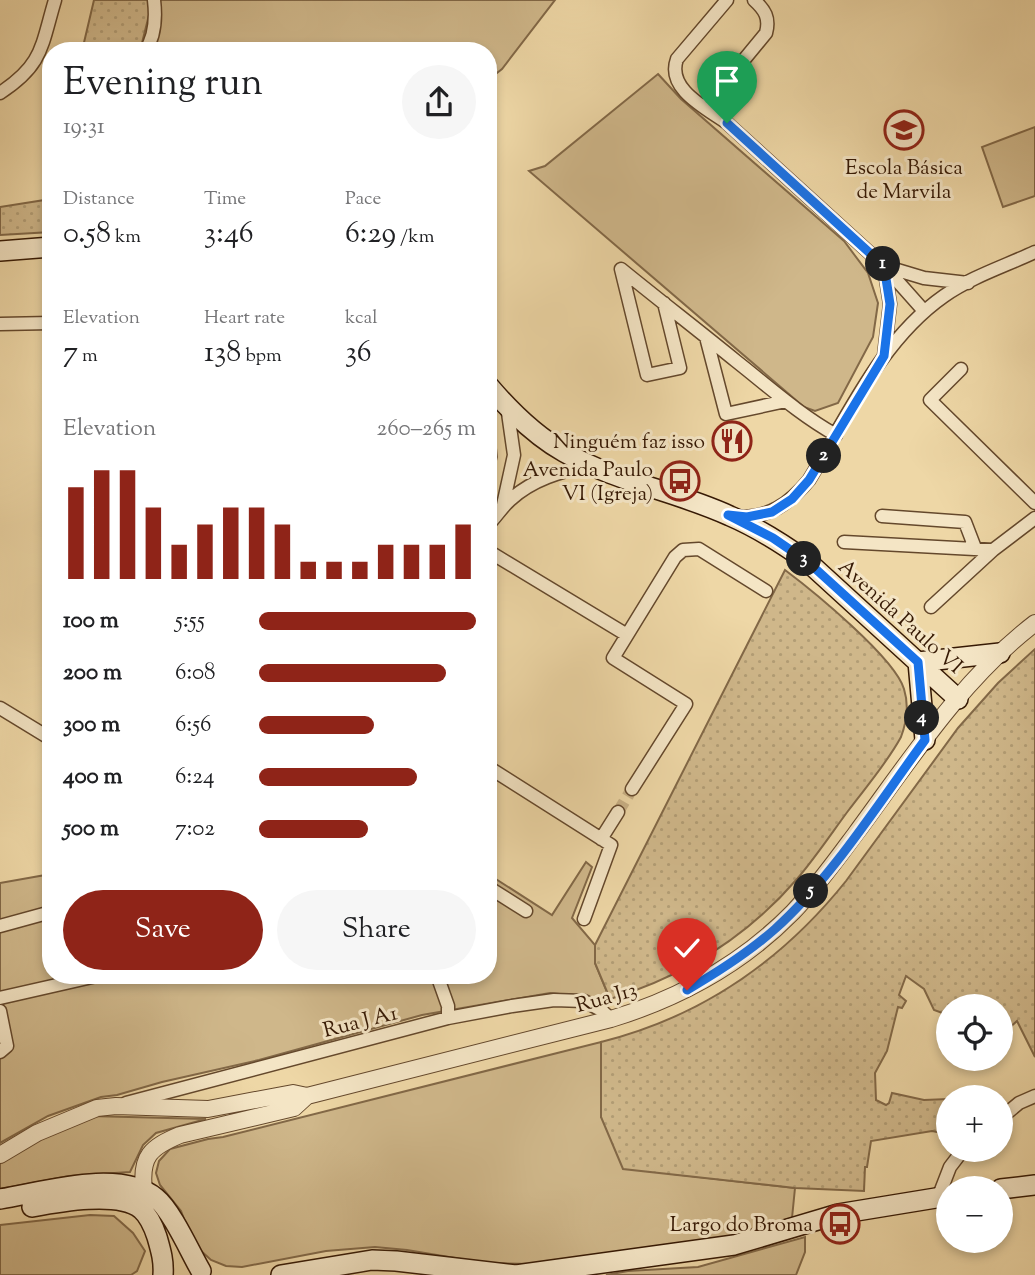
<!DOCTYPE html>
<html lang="en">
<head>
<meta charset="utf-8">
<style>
  :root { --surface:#fff; --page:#f6f6f6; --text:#202124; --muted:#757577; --accent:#8f2418 }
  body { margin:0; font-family:"Sorts Mill Goudy",serif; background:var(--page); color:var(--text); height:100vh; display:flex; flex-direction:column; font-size:26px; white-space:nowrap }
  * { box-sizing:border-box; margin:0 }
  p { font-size:23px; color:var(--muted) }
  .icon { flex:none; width:38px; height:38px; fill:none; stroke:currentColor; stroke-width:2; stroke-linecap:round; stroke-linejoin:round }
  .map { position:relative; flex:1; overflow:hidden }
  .drawer { position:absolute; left:42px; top:42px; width:455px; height:942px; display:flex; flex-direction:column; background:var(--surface); border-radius:28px; box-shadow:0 4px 10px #0003 }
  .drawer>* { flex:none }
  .tools { position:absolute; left:936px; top:994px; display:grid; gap:14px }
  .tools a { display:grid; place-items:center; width:77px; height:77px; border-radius:50%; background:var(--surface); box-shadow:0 4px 10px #0003; font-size:35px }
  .pin { position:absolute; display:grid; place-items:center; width:60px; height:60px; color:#fff; margin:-72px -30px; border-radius:50% 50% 50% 0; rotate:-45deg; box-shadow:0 0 7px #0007 }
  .pin .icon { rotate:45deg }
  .km { position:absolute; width:35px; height:35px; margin:-18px; border-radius:50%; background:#222; color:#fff; font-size:19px; line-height:35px; text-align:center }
  .round { display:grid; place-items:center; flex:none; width:74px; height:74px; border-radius:37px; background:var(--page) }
  .overview { display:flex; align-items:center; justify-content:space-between; height:119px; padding:0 21px }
  h1 { font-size:38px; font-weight:600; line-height:52px }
  .stats { display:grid; grid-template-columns:repeat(3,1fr); gap:10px; height:119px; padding:7px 21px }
  .stats div { display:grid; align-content:center }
  .stats b { font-size:30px; font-weight:600 }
  .stats small { font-size:19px; font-weight:400 }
  .stats p { font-size:19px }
  .chart { height:196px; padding:14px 21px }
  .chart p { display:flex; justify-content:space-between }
  .chart svg { width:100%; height:126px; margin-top:7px; stroke:var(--accent); stroke-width:6 }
  .action { display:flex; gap:14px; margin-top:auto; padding:14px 21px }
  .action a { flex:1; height:80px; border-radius:42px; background:var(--accent); color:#fff; font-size:28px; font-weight:600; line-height:80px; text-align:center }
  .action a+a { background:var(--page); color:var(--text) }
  ul { padding:0 21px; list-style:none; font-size:23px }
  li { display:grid; grid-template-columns:112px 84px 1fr; align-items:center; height:52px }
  li i { height:18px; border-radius:9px; background:var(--accent) }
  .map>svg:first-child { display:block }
</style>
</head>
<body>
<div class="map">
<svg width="1035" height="1275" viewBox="0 0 1035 1275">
  <defs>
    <pattern id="garden-dots" width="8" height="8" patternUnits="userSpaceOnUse" patternTransform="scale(1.75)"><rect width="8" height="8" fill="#cfb78a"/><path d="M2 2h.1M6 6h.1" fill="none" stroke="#b29d75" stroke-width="1.8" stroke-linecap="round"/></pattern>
  </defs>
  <rect width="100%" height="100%" fill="#eed7a6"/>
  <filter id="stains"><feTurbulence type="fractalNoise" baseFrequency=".00286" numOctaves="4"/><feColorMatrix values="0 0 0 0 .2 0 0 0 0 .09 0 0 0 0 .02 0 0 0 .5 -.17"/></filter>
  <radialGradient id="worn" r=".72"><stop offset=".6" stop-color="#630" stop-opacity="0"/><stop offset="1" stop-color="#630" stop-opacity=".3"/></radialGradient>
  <path fill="#cfb78a" stroke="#826847" stroke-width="2" d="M 157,0 L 555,0 L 502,69 L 488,80 L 488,51 L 151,51 C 161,35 160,18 157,0 Z
    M 658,74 L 681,99 L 844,241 L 868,273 L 878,303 L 873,337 L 838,403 L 815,411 L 804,407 L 529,171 L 545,166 Z
    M 1035,127 L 1035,196 L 1003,207 L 982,147 Z
    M 495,439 L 497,457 L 488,492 L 488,442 Z
    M 586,862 L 592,867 L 572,918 L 595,945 L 595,963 L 610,999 L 550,993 L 422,1015 L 259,1060 L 162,1082 L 117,1095 L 101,1097 L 48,1116 L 0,1143 L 0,883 L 51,874 L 51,975 L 488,975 L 488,874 L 552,915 Z
    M 601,1042 L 601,1117 L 673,1174 L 795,1188 L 792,1218 L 732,1236 L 709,1240 L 530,1264 L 485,1263 L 407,1250 L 375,1247 L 326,1251 L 242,1267 L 226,1266 L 211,1260 L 199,1249 L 190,1235 L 181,1211 L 160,1185 L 156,1173 L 159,1161 L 170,1149 L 208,1139 L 223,1137 Z
    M 90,1116 L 206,1119 L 156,1133 L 143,1145 L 130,1172 L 69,1176 L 0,1189 L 0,1162 L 36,1140 Z
    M 90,1215 L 114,1216 L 133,1233 L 145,1251 L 137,1271 L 131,1275 L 0,1275 L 0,1225 Z
    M 805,1237 L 805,1252 L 796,1275 L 606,1275 L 628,1271 L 698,1267 Z"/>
  <path fill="url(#garden-dots)" stroke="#826847" stroke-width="2" d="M 94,0 L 149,0 L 150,11 L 140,51 L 82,51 Z
    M 51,199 L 51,232 L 0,235 L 0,207 Z
    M 785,570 C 813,591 895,658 904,689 C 909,705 907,721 901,737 C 887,763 866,787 848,811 C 831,834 815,858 797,879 C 747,937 682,977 610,999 L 595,963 L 595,945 Z
    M 1035,649 L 1035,1057 L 1017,1021 L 1006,1031 L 1001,1033 L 1001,1006 L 948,1006 L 948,1015 L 934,1010 L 924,989 L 906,976 L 899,995 L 906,1001 L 902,1008 L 898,1007 L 887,1051 L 875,1073 L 876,1100 L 886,1105 L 889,1103 L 892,1093 L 924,1100 L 948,1099 L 948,1130 L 942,1133 L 932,1131 L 871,1141 L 867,1167 L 865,1167 L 864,1191 L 795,1188 L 623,1169 L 601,1117 L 601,1042 C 701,1017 782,961 846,881 L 958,728 L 998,683 Z"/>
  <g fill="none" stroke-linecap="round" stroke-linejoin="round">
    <path stroke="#c9b186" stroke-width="12" stroke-dasharray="12 6" stroke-linecap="butt" d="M 618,812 L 632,789"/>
    <g stroke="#64482c" stroke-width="15">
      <path id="minor" d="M 727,0 L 677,59 C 666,89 706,108 727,123 L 884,266 L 924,311
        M 145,51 C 155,37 156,17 154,0
        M 0,93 C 43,65 41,47 55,0
        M 705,107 L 766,33 C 770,18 765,10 754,0
        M 664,303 L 680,368 L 647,375 L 621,269 C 659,300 698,330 736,361 C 769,387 800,415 836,435
        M 0,324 L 51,323
        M 706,337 L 726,414 L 786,401
        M 884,356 L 890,304 L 884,266 L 924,278 L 968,283
        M 961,369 L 930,400 L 1035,503
        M 503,505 L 514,455 L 507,406
        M 882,516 L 965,522 L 975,548
        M 737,517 C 769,518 789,504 809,480 C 848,416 881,340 944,296 C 971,277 1005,266 1035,252
        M 488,525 C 496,517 502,507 510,500 C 533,479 560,472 590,465
        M 844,542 L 993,550
        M 493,554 L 627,635
        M 51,607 L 51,608
        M 931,607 L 993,550 L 1035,518
        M 0,708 L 51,739
        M 488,767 L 611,845 L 584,919
        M 632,789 L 686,704 L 613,658 L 675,557 L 683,550 L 699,549 L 766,591
        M 601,839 L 618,812
        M 488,887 L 526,911
        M 0,926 L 51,912
        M 437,975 L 448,1006 L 448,1018
        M 0,998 L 101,975
        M 0,1011 L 7,1046 L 0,1052
        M 126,1103 L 448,1018 L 512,1006 L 554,1000 L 584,1001 L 601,1010 L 611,1019
        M 1001,1118 L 1019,1103 L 1035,1096
        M 938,1198 L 950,1167 L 963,1150"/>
    </g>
    <g stroke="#64482c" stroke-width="18">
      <path id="tertiary" d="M 0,1155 L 37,1133 L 97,1108 L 116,1106 L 208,1109 L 293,1093 L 307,1096 L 611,1019 C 680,998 742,964 793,912 C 816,888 836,860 856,833 C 910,760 962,679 1035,623
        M 144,1190 C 140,1156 151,1147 180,1135 L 294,1108 L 307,1096"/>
    </g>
    <g stroke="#361904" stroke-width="22">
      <path id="secondary" d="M 0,251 L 51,247
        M 488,385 C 510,411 534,435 564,452 C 616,482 676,491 730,516 C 758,528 783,544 808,562 L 958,699
        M 925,740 L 918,662 L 1000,653
        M 1001,1189 L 1035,1185
        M 0,1199 C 43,1192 120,1168 156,1198 C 172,1211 190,1252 201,1271
        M 32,1207 C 59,1202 118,1191 141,1209 C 148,1215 154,1228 157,1237 C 161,1251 164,1261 163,1275
        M 281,1275 L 372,1260 L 396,1261 L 516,1275
        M 516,1275 L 734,1245 L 838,1214 L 948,1196"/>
    </g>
    <use href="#minor" stroke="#f4e5c5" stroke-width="12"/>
    <use href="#tertiary" stroke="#f4e5c5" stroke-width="16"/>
    <use href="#secondary" stroke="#f4e5c5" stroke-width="19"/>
  </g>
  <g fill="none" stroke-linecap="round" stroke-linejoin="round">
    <g stroke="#fff" stroke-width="14">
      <path id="route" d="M 687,990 C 718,972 748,953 775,929 C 831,879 880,801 925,740 L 918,662 L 808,562 L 773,538 L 728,515 L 747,517 L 772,512 L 792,499 L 809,480 L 884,356 L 890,304 L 884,266 L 727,123"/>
    </g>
    <use href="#route" stroke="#1a73e8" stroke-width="9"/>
  </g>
  <defs>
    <g id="school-ring" transform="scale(2.0125)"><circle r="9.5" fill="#f4e5c5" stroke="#8f2418" stroke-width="1.5"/><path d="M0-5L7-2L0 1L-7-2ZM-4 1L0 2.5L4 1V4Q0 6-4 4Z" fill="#8f2418"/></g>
    <g id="restaurant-ring" transform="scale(2.0125)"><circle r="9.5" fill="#f4e5c5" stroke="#8f2418" stroke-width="1.5"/><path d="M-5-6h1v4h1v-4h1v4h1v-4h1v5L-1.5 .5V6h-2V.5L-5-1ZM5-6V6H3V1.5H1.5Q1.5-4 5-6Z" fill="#8f2418"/></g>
    <g id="bus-ring" transform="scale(2.0125)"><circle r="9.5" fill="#f4e5c5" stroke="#8f2418" stroke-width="1.5"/><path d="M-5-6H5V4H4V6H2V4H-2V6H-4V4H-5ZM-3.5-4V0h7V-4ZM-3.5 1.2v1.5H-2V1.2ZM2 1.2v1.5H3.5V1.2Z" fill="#8f2418"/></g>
  </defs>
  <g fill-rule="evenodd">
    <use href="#school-ring" x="904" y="130"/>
    <use href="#restaurant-ring" x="732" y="441"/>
    <use href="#bus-ring" x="680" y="481"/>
    <use href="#bus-ring" x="840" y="1224"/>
  </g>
  <g text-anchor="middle" stroke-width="6" stroke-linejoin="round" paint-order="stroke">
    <g font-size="21" fill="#361904" stroke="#f4e5c5" text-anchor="end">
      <text x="904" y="174" text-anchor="middle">Escola Básica<tspan x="904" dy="24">de Marvila</tspan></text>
      <text x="705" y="448">Ninguém faz isso</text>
      <text x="653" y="476">Avenida Paulo<tspan x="653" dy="24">VI (Igreja)</tspan></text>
      <text x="813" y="1231">Largo do Broma</text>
    </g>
    <g font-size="21" fill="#361904" stroke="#f4e5c5">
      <text transform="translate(901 616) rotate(42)" y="7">Avenida Paulo VI</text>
      <text transform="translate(606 997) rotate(-16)" y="7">Rua J13</text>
      <text transform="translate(360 1021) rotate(-14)" y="7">Rua J A1</text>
    </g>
  </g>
  <rect width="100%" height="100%" filter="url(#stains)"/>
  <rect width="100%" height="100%" fill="url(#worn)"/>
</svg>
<div class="tools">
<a><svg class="icon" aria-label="locate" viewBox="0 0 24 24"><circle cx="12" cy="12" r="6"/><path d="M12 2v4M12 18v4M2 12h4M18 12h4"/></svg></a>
<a>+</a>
<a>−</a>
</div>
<div class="pin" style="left:727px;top:123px;background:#1e9e55"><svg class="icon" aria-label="arrive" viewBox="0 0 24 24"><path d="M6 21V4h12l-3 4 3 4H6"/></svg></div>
<div class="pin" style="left:687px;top:990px;background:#d93025"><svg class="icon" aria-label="check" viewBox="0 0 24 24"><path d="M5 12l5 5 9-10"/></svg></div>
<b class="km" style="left:883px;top:264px">1</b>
<b class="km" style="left:824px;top:456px">2</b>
<b class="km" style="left:804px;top:559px">3</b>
<b class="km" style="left:922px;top:718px">4</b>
<b class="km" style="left:811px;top:891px">5</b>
<section class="drawer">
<div class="overview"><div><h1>Evening run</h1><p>19:31</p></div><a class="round"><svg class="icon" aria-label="share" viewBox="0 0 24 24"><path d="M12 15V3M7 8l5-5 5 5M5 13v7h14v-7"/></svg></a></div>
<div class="stats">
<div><p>Distance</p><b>0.58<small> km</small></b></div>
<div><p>Time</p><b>3:46</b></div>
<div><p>Pace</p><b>6:29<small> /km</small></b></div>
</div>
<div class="stats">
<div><p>Elevation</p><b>7<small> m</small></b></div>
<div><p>Heart rate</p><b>138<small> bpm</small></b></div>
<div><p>kcal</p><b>36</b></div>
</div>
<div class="chart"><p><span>Elevation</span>260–265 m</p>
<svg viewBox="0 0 160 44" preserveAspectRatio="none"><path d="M5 44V12M15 44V6M25 44V6M35 44V19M45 44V32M55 44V25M65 44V19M75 44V19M85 44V25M95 44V38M105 44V38M115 44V38M125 44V32M135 44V32M145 44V32M155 44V25"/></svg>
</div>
<ul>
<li><b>100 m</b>5:55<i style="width:100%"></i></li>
<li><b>200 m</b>6:08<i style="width:86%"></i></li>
<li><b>300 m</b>6:56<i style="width:53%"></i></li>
<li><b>400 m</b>6:24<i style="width:73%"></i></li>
<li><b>500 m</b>7:02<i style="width:50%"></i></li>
</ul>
<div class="action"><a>Save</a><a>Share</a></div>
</section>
</div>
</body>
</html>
